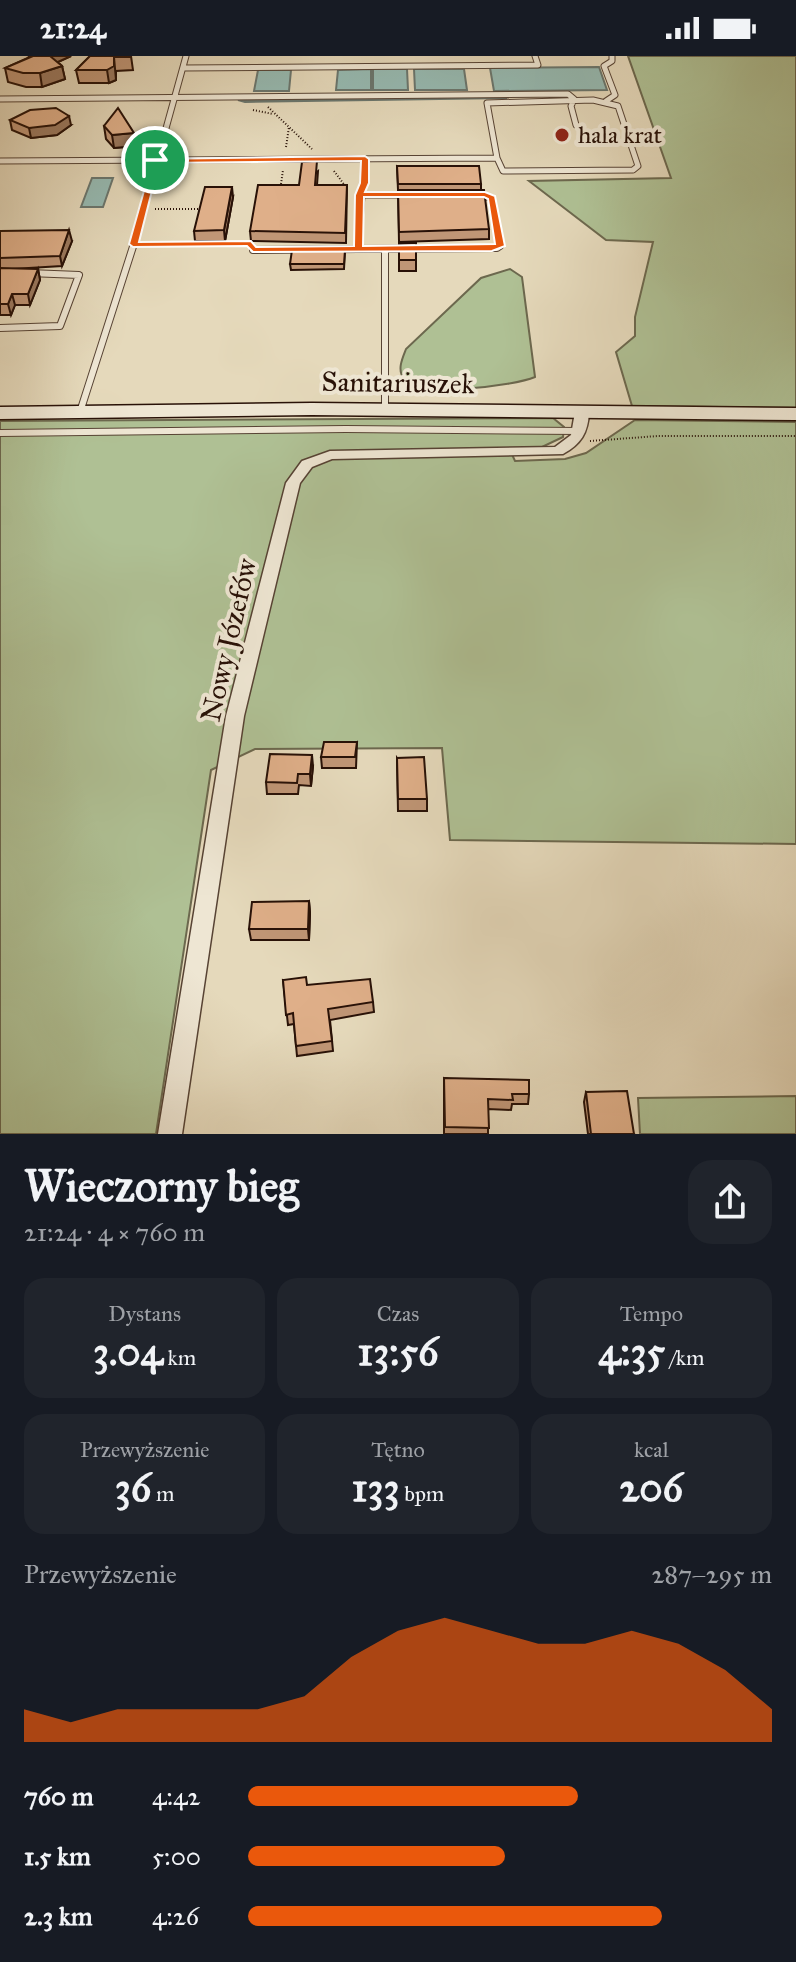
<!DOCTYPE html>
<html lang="pl">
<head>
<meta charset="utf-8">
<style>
  :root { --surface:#171b24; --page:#20242c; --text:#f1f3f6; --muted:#9ea1a6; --accent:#ea580c }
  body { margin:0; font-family:"IM FELL Great Primer",serif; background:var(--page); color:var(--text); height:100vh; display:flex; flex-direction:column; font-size:30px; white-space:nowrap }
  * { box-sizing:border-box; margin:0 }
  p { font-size:26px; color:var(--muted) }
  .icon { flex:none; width:44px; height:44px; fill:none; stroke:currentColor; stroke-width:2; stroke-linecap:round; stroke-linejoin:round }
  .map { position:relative; height:1078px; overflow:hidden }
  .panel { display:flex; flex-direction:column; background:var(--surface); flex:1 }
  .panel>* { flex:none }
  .pin { position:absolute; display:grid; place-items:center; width:68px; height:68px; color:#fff; margin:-34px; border:4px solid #fff; border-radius:50%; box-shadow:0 2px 8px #0007 }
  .round { display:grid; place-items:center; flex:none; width:84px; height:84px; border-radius:24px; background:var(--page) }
  .overview { display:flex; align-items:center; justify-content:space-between; height:136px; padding:0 24px }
  h1 { font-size:44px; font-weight:700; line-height:60px }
  .stats { display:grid; grid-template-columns:repeat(3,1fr); gap:12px; height:136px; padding:8px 24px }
  .stats div { display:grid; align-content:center; border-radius:20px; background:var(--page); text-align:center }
  .stats b { font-size:40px; font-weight:700 }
  .stats small { font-size:22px; font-weight:400 }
  .stats p { font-size:22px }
  .chart { height:224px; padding:16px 24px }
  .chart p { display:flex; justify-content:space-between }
  .chart svg { width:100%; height:144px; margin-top:8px; fill:var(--accent); opacity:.7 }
  ul { padding:0 24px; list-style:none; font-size:26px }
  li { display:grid; grid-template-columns:128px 96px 1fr; align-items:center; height:60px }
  li i { height:20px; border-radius:10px; background:var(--accent) }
  .status { display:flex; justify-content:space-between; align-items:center; height:56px; padding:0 40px; background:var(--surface); direction:ltr }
  .status svg { height:22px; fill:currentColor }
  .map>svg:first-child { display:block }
</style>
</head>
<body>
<div class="status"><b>21:24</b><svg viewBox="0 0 49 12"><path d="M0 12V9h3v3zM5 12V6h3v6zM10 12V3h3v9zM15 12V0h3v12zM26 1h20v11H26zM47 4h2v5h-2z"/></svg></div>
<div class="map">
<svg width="796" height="1078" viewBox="0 0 796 1078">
  <rect width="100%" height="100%" fill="#e5d9bb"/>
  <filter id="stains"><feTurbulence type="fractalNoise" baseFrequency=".0025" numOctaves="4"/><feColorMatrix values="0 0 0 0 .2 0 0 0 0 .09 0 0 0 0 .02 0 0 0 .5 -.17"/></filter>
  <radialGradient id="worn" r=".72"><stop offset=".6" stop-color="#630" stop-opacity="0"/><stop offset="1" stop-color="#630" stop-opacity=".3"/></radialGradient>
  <path fill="#afc094" stroke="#6c684e" stroke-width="2" d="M 628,0 L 796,0 L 796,352 L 632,350 L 616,296 L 635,280 L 635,261 L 653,186 L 606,184 L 529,125 L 671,122 Z
    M 510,213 L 522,221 L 535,321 C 514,330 418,342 404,323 C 397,314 402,303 406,293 L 481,222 Z
    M 553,362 L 564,371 L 563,381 L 542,391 L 510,394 L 515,405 L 565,403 L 586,397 L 635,364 L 796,366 L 796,788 L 450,784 L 442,692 L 255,693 L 211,714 L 156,1078 L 0,1078 L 0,365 Z
    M 796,1040 L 796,1078 L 640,1078 L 638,1042 Z"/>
  <path fill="#96bab2" stroke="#6a766e" stroke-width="2" d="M 599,11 L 607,34 L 494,35 L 490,12 Z
    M 371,13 L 371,34 L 336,34 L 338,14 Z
    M 373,13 L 407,13 L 408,34 L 373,34 Z
    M 414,13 L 464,13 L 467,34 L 415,34 Z
    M 258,14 L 291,14 L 289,35 L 254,35 Z
    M 507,42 L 245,46 L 238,44 L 505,41 Z
    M 92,122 L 113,122 L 103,151 L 81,151 Z"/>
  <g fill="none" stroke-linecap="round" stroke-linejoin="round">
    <g stroke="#574334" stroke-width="7">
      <path id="lane-far1" d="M 183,12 L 538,9 L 535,0
        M 0,43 L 568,38 L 574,43
        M 574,44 L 571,50 L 576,69
        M 593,44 L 618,50 L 638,110 L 633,114 L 503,115 L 497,102 L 487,47 Z
        M 606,45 L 615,39 L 604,10 L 612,5 L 612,0
        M 0,105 L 497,102
        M 360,139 L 408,139
        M 477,139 L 492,142 L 498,177
        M 137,177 L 186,0
        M 359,177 L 365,103"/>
    </g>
    <g stroke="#574334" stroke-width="8">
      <path id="lane" d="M 358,193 L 497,192 L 500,190 L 498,175
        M 385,193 L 385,354
        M 253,194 L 358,193 L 359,175
        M 0,272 L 60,270 L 79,219 L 29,217
        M 80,356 L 138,175
        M 0,377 L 346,373 L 580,375"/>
    </g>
    <g stroke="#574334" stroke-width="3">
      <path id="street" d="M 582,352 L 589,356 C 588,377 581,388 563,398 L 332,403 L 312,411 L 300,427 L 244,660 L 182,1078 L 158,1078 L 226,660 L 286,427 L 302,405 L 330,395 L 555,391 L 571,379 L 575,356 Z"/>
    </g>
    <g stroke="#281107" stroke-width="3">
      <path id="secondary" d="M 312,347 L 796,352 L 796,364 L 312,359 L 0,363 L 0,351 Z"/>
    </g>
    <path stroke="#281107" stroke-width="2" stroke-dasharray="1 2" stroke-linecap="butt" d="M 268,51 L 312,93
      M 253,54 L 273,58
      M 286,91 L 289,71
      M 334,115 L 346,131
      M 281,128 L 283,114
      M 155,153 L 203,153
      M 145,188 L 245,187
      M 396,324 L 405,338
      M 590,385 L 658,380 L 796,380"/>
    <use href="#lane-far1" stroke="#eee6d3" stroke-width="5"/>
    <use href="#lane" stroke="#eee6d3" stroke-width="6"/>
    <use href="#street" fill="#eee6d3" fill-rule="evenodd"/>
    <use href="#secondary" fill="#eee6d3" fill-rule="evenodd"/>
  </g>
  <path fill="#c09676" stroke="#281107" stroke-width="2" d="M 28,0 L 71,0 L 58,6 L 62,10 L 65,23 L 42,31 L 26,31 L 8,26 L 5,12 L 30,1 Z
    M 90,0 L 131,0 L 133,14 L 116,15 L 116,24 L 109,27 L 79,27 L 76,14 Z
    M 10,64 L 71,69 L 57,79 L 31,82 L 12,74 Z
    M 104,70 L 134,77 L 136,90 L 114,92 L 106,83 Z
    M 397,110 L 481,128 L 481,134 L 398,134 Z
    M 318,115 L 317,129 L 347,129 L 346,187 L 251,185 L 250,175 L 299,129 Z
    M 398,134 L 489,173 L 489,183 L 399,186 Z
    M 233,141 L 225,185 L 195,185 L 194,175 Z
    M 0,175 L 72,185 L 62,210 L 12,213 L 38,213 L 40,224 L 30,249 L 15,249 L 11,259 L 0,259 Z
    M 416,187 L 416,215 L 399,215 L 399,188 Z
    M 345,194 L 344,213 L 291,214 L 290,208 Z
    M 357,686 L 356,712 L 322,712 L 321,701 Z
    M 397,702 L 427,743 L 427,755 L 398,755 Z
    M 313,710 L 311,730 L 299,729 L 298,738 L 267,738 L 266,726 Z
    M 309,845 L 310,857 L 309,884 L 251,884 L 249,873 Z
    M 283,924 L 373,946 L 374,956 L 330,964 L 333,995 L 297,1000 L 294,968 L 288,969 Z
    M 444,1022 L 529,1038 L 528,1048 L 512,1048 L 511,1054 L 488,1053 L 488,1078 L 444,1078 Z
    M 586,1036 L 634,1078 L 588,1078 L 584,1046 Z"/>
  <path fill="#9c7a60" stroke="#281107" stroke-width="2" d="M 47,0 L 71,0 L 49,10 Z
    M 114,1 L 116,24 L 109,27 L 107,14 Z
    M 62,10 L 65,23 L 42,31 L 40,17 Z
    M 69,60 L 71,69 L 57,79 L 31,82 L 29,72 Z
    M 134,77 L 136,90 L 114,92 L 112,79 Z
    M 232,131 L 233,141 L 225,185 L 224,174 Z
    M 69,174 L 72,185 L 62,210 L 60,200 Z
    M 38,213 L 40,224 L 30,249 L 28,238 Z
    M 12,238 L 15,249 L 11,259 L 8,248 Z
    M 312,699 L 313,710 L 311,730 L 310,718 Z
    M 309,845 L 310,857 L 309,884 L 308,873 Z"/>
  <path fill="#dfaf89" stroke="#281107" stroke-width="2" d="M 33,0 L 50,0 L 62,10 L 40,17 L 23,17 L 5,12 Z
    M 90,0 L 130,0 L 130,1 L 114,1 L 114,10 L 107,14 L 76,14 Z
    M 56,52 L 69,60 L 55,69 L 29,72 L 10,64 L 30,54 Z
    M 118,52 L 134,77 L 112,79 L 104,70 Z
    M 317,105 L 315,129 L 347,129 L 345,177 L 250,175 L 258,129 L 299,129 L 302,106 Z
    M 397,110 L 479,110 L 481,128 L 398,128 Z
    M 205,131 L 232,131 L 224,174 L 194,175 Z
    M 398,134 L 484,134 L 489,173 L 399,176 Z
    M 69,174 L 60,200 L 0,202 L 0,175 Z
    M 416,187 L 416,204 L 399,204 L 399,188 Z
    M 292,194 L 345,194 L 344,208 L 290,208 Z
    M 0,212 L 38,213 L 28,238 L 12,238 L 8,248 L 0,248 Z
    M 324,686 L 357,686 L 355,701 L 321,701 Z
    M 270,698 L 312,699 L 310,718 L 298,718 L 297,727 L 266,726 Z
    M 424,701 L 427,743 L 398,743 L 397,702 Z
    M 309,845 L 308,873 L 249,873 L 252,846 Z
    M 306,921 L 307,929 L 370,923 L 373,946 L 328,953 L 332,985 L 296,990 L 293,957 L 286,959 L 283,924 Z
    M 444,1022 L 529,1024 L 529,1038 L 512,1038 L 513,1044 L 488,1043 L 489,1072 L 445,1071 Z
    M 627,1035 L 634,1078 L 591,1078 L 586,1036 Z"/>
  <path fill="#ea580c" stroke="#fff" stroke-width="2" fill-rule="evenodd" d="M 365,100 L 369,103 L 369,127 L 365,136 L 485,136 L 495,140 L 505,190 L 492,195 L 253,196 L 247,190 L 133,191 L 129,188 L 153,103 ZM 361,105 L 360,127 L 355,139 L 354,190 L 256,191 L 251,185 L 139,186 L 159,107 ZM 364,141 L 484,141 L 488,143 L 495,188 L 363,190 Z"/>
  <circle fill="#8f2418" stroke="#eee6d3" stroke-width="3" cx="562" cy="79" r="8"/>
  <g text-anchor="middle" stroke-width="8" stroke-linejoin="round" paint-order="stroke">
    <g font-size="24" fill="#281107" stroke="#eee6d3" text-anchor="start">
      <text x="578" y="87">hala krat</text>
    </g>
    <g font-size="28" fill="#281107" stroke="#eee6d3">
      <text transform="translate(398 326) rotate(1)" y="10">Sanitariuszek</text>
      <text transform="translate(228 584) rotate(-77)" y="10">Nowy Józefów</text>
    </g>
  </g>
  <rect width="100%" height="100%" filter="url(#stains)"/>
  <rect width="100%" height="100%" fill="url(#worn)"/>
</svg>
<div class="pin" style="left:155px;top:104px;background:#1e9e55"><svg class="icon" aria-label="arrive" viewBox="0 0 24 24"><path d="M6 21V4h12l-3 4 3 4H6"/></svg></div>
</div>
<section class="panel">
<div class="overview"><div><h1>Wieczorny bieg</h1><p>21:24 · 4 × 760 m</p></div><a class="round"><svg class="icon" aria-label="share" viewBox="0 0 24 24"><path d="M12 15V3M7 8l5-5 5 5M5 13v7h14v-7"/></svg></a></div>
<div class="stats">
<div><p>Dystans</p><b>3.04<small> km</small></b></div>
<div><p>Czas</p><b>13:56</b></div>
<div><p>Tempo</p><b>4:35<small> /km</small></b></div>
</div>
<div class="stats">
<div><p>Przewyższenie</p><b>36<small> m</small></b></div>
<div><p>Tętno</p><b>133<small> bpm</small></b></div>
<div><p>kcal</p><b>206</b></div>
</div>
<div class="chart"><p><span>Przewyższenie</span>287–295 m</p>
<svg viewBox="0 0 160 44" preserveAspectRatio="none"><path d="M0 44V34L10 38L20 34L30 34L40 34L50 34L60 30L70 18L80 10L90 6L100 10L110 14L120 14L130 10L140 14L150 22L160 34V44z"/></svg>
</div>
<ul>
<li><b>760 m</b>4:42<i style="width:63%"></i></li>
<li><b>1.5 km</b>5:00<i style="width:49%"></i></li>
<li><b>2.3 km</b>4:26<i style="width:79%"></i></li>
</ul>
</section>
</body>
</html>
